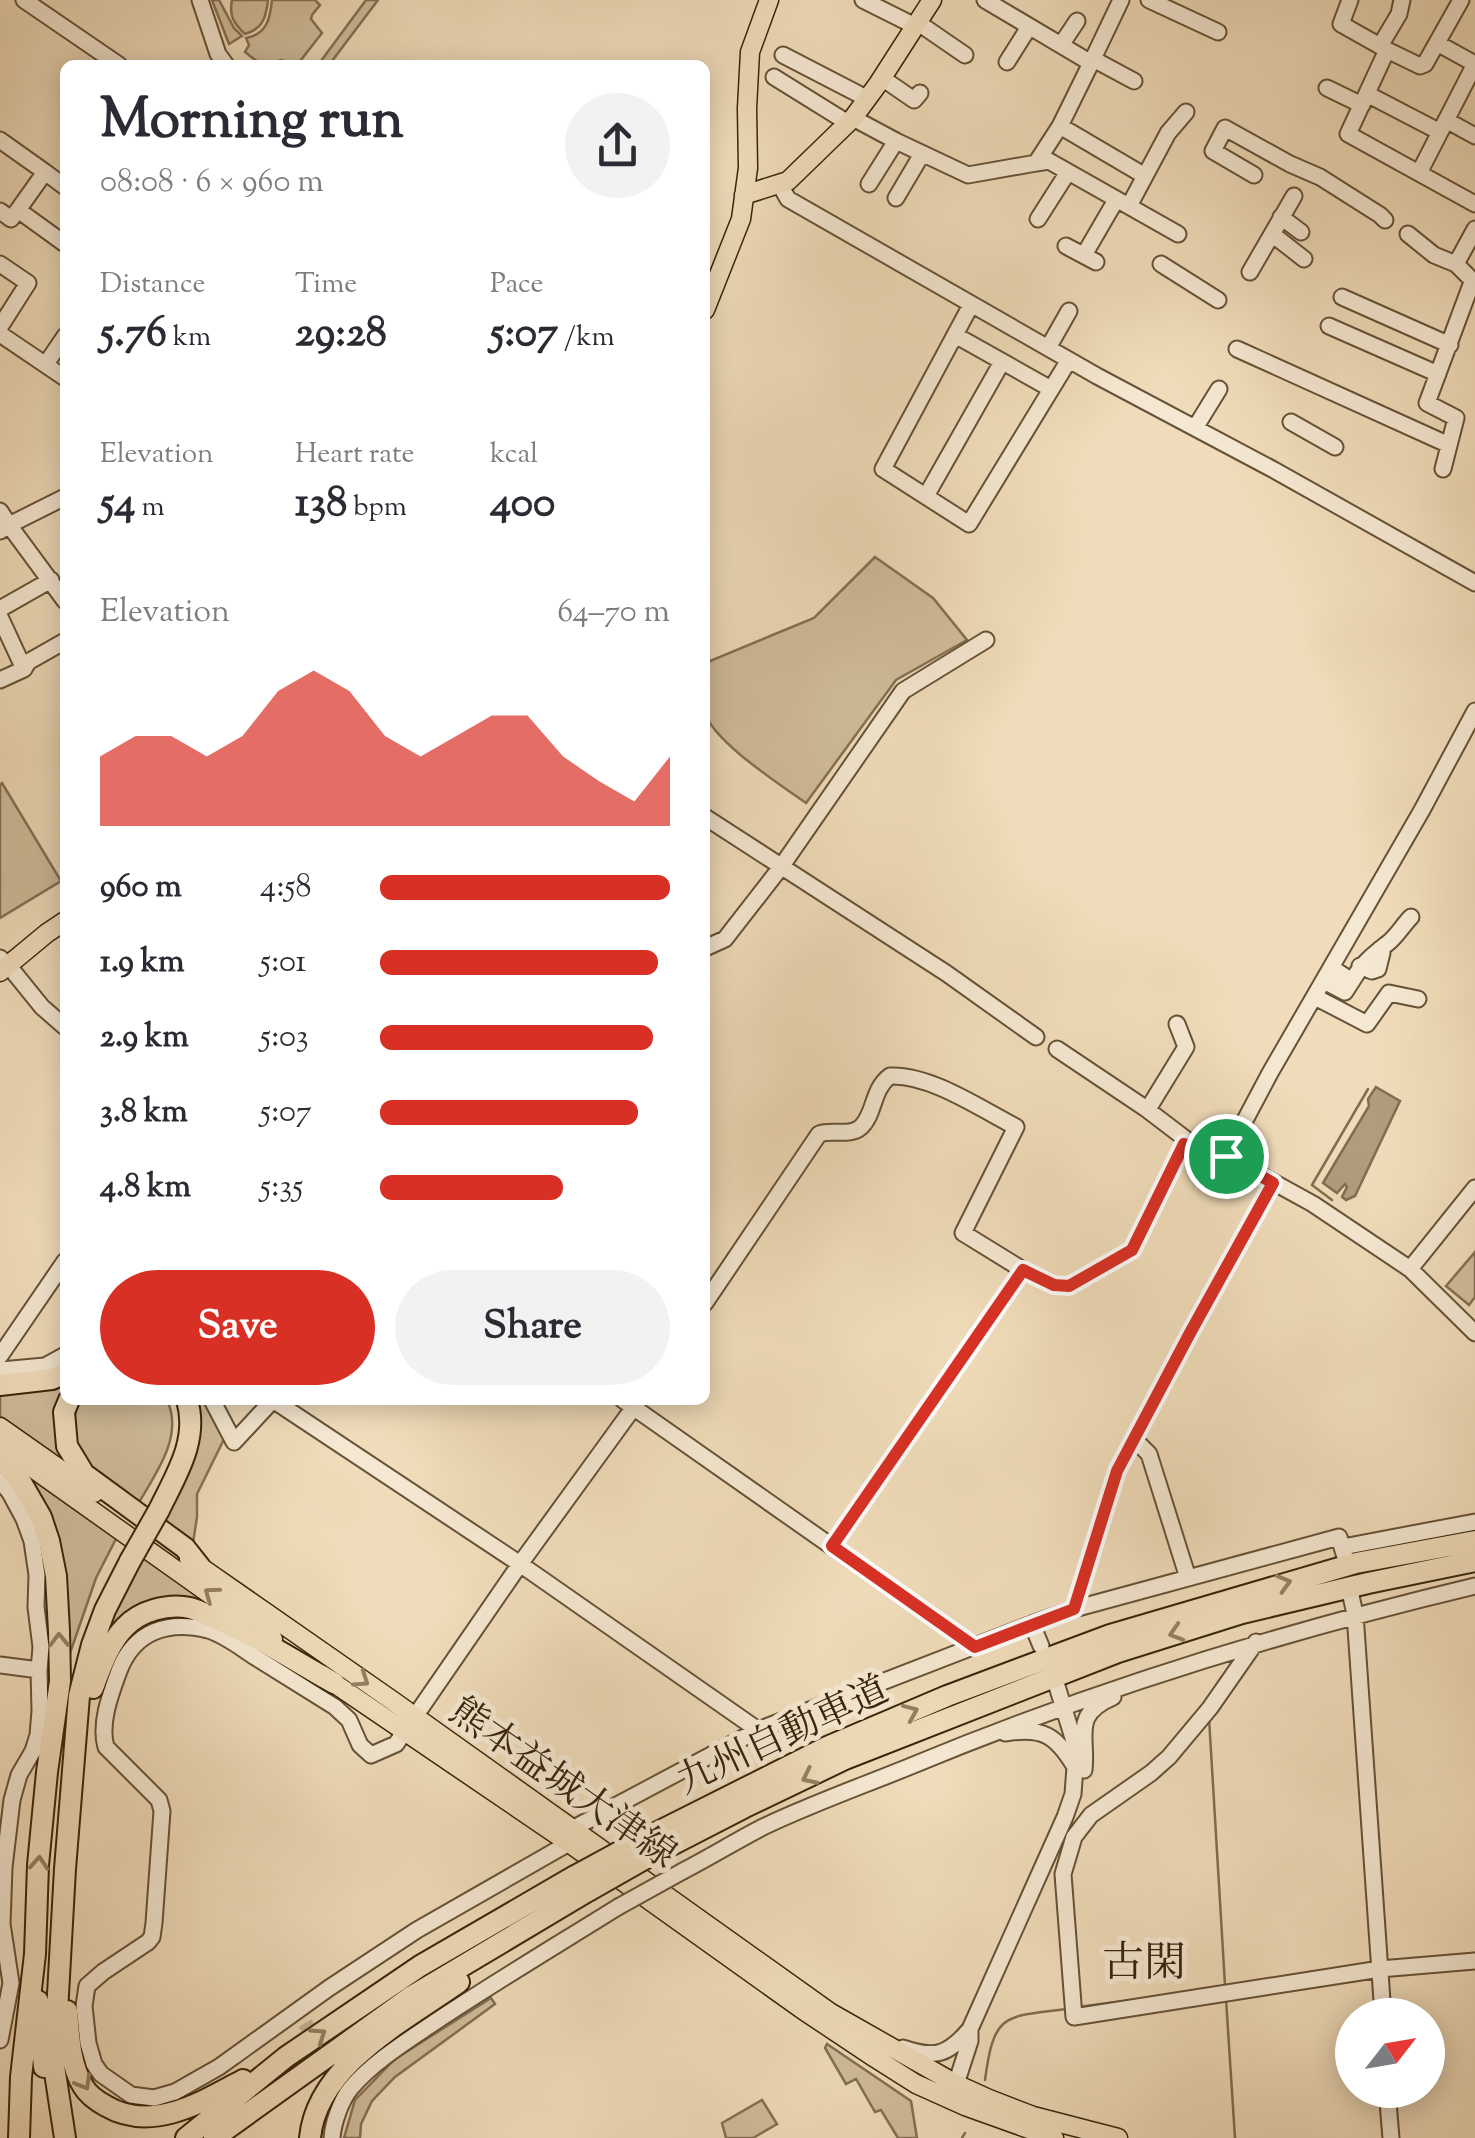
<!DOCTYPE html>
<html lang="en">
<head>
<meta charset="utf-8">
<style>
  :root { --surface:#fff; --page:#f2f2f3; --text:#2b2b33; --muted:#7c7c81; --accent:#d93025 }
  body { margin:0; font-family:"Sorts Mill Goudy","Noto Serif JP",serif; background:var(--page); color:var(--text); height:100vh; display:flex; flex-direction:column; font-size:38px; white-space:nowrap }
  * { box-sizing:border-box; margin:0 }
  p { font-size:32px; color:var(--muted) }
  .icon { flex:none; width:55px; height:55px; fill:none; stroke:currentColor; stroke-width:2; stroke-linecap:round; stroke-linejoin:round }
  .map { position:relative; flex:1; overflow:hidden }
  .details { position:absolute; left:60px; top:60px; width:650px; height:1345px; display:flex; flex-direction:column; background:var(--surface); border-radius:15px; box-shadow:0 5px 25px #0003 }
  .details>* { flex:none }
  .needle { width:65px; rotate:59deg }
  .tools { position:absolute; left:1335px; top:1998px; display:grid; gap:20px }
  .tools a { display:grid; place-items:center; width:110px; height:110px; border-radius:50%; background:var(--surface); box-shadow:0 5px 25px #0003; font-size:50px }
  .pin { position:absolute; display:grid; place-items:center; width:85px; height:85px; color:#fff; margin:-42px; border:5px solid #fff; border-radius:50%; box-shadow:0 2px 10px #0007 }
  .round { display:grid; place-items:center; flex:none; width:105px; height:105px; border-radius:52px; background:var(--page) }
  .summary { display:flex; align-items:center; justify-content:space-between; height:170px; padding:0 40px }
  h1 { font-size:55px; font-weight:800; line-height:75px }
  .figures { display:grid; grid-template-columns:repeat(3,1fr); gap:15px; height:170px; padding:10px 40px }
  .figures div { display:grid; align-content:center }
  .figures b { font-size:42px; font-weight:800 }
  .figures small { font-size:28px; font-weight:400 }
  .figures p { font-size:28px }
  .chart { height:280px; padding:20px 40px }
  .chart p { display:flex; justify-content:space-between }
  .chart svg { width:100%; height:180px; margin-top:10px; fill:var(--accent); opacity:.7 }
  .button { display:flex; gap:20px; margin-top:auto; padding:20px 40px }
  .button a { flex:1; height:115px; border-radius:60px; background:var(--accent); color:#fff; font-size:40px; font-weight:800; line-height:115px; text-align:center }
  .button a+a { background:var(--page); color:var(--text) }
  ul { padding:0 40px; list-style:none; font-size:32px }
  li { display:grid; grid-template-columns:160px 120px 1fr; align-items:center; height:75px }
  li i { height:25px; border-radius:12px; background:var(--accent) }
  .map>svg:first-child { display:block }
</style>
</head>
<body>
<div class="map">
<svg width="1475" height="2138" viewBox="0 0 1475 2138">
  <rect width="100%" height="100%" fill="#f0dcba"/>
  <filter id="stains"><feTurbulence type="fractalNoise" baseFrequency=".002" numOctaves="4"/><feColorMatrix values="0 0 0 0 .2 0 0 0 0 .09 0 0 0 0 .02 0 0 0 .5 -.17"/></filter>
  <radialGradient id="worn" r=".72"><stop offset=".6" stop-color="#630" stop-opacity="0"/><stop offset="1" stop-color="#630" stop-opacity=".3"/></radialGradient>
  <path fill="#d1bd9c" stroke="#847053" stroke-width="2.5" d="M 212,0 L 219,0 L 234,28 L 242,36 L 229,44 Z
    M 232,0 L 268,0 C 266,17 263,29 245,34 C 233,23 229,15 232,0 Z
    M 272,0 L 315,0 L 320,5 L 312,15 L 311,19 L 322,33 L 297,65 L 281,60 C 262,68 260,64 245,52 L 249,45 L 246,38 C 267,34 270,19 272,0 Z
    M 366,0 L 378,0 L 329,65 L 318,65 Z
    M 875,557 L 933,598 L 967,640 L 896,680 L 806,803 C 782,786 711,740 705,712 C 702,697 705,678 705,663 L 814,618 Z
    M 2,783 L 61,881 L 0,918 L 0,785 Z
    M 1475,1252 L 1475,1297 L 1469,1305 L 1446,1286 Z
    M 65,1376 L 67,1463 L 0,1416 L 0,1389 Z
    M 79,1400 L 167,1400 C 184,1436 156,1473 138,1504 C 101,1475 59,1454 79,1400 Z
    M 195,1400 L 203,1400 L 226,1435 L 197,1494 L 197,1517 L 193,1543 L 158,1518 Z
    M 11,1458 L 119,1533 L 96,1578 L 69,1656 L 60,1583 Z
    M 139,1547 L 237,1617 L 186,1604 L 95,1647 Z
    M 491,1998 L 495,2004 L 395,2077 L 372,2101 L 361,2124 L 360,2138 L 344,2138 L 355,2100 L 395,2059 Z
    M 827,2044 L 911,2101 L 917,2138 L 898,2138 L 881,2110 L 875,2112 L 856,2079 L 846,2084 L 825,2048 Z
    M 762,2100 L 777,2124 L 753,2138 L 726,2138 L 722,2123 Z"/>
  <path fill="#b19d7e" stroke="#816d50" stroke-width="2.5" d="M 1376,1087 L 1400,1101 L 1355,1196 L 1346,1200 L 1342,1197 L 1347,1187 L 1345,1184 L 1337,1193 L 1323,1183 L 1369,1106 L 1368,1099 Z"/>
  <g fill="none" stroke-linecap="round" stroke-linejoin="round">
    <path stroke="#816d50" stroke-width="2.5" d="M 1332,1200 L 1312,1185 L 1368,1089
      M 1209,1718 L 1225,1985
      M 1226,1999 L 1235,2138
      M 1078,2007 L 1140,1999
      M 985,2080 C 994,2012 1004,2017 1067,2009
      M 962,2138 L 965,2133"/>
    <path stroke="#cbb797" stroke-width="15" stroke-dasharray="15 8" stroke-linecap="butt" d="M 305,2023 L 340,2081"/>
    <g stroke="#665236" stroke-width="19">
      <path id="minor" d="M 24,0 L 119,65
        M 200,0 L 218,54 L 226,65
        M 863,0 L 915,26
        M 1149,0 L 1218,32
        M 1350,0 L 1341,24 L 1387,50 L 1348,134 L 1475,204
        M 917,22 L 965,55
        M 1437,43 L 1475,64
        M 1061,45 L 1077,21
        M 1380,46 L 1399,14 L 1402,0
        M 1387,50 L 1420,66 L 1425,64 L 1461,0
        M 783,55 L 868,99
        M 1093,59 L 1134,81
        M 1007,62 L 1029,27
        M 1091,63 L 1121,0
        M 774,77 L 848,123
        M 882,78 L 914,100 L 920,93
        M 1327,88 L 1362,105
        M 1367,94 L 1440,132
        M 853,118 L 896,141 L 968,175 L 1036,163 L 1060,126 L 1091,63 L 985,0
        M 1446,120 L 1475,136
        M 1060,126 L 1145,176
        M 0,140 L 45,172 L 18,210
        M 1036,163 L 1049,161 L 1178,234
        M 45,172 L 65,187
        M 1419,173 L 1475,64
        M 1254,175 L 1213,151 L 1225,128 L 1290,164 L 1320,177 L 1380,215 L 1385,220
        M 869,184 L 896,141
        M 780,185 L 788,199 L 1097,376 L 1274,470 L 1475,583
        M 896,198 L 922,154
        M 1129,206 L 1168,133 L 1186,112
        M 0,211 L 11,219 L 18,210 L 65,244
        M 1281,217 L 1301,232
        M 1038,219 L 1068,172
        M 1272,234 L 1304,259
        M 1408,234 L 1434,255 L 1456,264 L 1475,283
        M 1066,246 L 1096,262
        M 1084,255 L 1116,200
        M 0,264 L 28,283 L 0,327
        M 1161,264 L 1218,300
        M 1456,264 L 1475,229
        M 1250,272 L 1294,196
        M 1342,297 L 1450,345
        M 971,305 L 883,469 L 969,524 L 1069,360
        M 1329,326 L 1438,374
        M 0,334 L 65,378
        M 955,335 L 1051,389
        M 1048,348 L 1069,311
        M 1237,349 L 1449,445
        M 46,364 L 65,336
        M 1291,422 L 1335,447
        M 1195,428 L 1219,389
        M 1443,469 L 1456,418 L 1427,403 L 1472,282
        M 926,496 L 1002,362
        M 65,497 L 9,525 L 65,601
        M 0,511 L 9,525 L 0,531
        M 0,609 L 51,580
        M 0,617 L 24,669
        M 0,680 L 24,669 L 28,662 L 65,641
        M 705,817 L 946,973 L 1036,1037
        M 705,948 L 725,939 L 781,867 L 903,691 L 986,640
        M 0,958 L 8,965 L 42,1007 L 65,1027
        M 1360,966 L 1372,971 L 1378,969 L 1382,953 L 1380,949
        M 1324,981 L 1345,992 L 1352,981 L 1332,968
        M 1352,981 C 1362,963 1373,955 1388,943 C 1397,936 1403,925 1411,917
        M 1315,997 L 1367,1024 L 1389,993 L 1418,999
        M 1057,1049 L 1145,1108 L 1187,1140 L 1184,1144 L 1226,1156 L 1313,1204 L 1410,1269 L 1475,1333
        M 1148,1109 L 1186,1047 L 1177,1024
        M 1226,1156 L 1270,1073 L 1422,810 L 1475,711
        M 1410,1269 L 1475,1188
        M 705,1303 L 819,1134 C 832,1129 850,1137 861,1127 C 875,1114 872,1089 890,1076 C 930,1074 981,1109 1016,1127 L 963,1233 L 1023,1270 L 1055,1285 L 1069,1286 L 1132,1250 L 1184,1144
        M 0,1356 L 65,1261
        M 0,1370 L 45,1366 L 65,1355
        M 212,1400 L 234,1442 L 273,1400
        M 273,1400 L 520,1564 L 758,1730
        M 623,1400 L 975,1647
        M 1134,1439 L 1149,1454 L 1188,1578
        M 0,1480 L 10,1493 L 24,1519 L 32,1541 L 37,1575 L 36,1607 L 41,1647 L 39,1670 L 40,1711 L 38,1735 L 33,1751 L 19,1775 L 12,1800 L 4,1867 L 2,1924 L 11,1983 L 0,2040
        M 832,1546 L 1023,1270
        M 1343,1547 L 1475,1522
        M 1351,1596 L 1355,1614 L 1383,2015
        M 1074,1609 L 1117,1471 L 1190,1333 L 1273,1183
        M 1032,1624 L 1041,1646
        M 1256,1642 L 1210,1708 L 1169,1757 L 1151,1773 L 1091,1815 L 1074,1837 L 1063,1874 L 1074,2017 L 1380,1969 L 1475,1961
        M 0,1665 L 39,1670
        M 1056,1683 L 1077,1751
        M 1005,1733 C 1043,1727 1056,1735 1075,1767
        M 1084,1770 C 1088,1736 1071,1715 1113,1697
        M 572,1829 L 758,1730 L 1032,1624 L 1074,1609 L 1339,1537 L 1345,1557
        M 569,1843 L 417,1930 L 329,1988 L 219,2067 L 175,2092 L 154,2098 L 131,2095 L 101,2074 L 94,2064 L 88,2043 L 84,2006 L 87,1986 L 103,1972 L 148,1942 L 152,1937 L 154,1923 L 162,1811 L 159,1800 L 106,1747 C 99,1723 111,1693 119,1671 C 134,1631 168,1620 208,1630 C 225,1635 241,1648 255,1657 C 282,1674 308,1690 335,1707 L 349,1720 L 360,1745 L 371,1755 L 396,1744 L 520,1564 L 639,1400
        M 683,1871 C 710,1857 736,1841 763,1827 C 811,1804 862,1786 911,1766 C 1094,1690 1282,1632 1475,1586
        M 903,2048 C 935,2059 948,2055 970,2029 L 1065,1817 L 1073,1794 L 1075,1767 L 1078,1758
        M 1387,2090 L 1391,2138
        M 959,2092 L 956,2084 L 970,2041 L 970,2029
        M 332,2138 C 333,2123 341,2100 351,2088 C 373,2062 407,2041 435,2022 C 495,1982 557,1945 618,1907"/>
    </g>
    <g stroke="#38240a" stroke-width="21">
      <path id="major" d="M 744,195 L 788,181 L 853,118 L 878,84 L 932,0
        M 705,310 L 741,219 L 748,168 L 747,108 L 750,52 L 769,0
        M 0,972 L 47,933 L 65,921
        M 0,1427 L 94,1493
        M 0,1445 L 273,1639
        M 189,1559 L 393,1701 L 831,2013 L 956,2084 L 989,2099 L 1033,2116 L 1118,2138
        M 322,1675 L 569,1843 L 803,2010 L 875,2058 L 916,2084 L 965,2106 L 1054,2138"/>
    </g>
    <g stroke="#38240a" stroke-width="24">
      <path id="highway" d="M 0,1385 L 52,1379 L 65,1373
        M 69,1400 L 64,1412 L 67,1446 L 84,1474 L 185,1548 L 200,1567
        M 0,1456 L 22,1484 L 41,1517 L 49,1541 L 56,1576 L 59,1631 L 60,1681 L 47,1772 L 38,1865 L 35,1954 L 21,2077 L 19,2138
        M 159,1510 C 176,1475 199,1440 187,1400
        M 93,1688 C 101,1667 109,1643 125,1627 C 140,1611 168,1603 190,1608 C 199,1610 209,1616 218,1620 C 259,1637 296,1662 334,1683
        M 634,1844 L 827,1747 L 947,1696 L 1110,1635 L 1356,1563 L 1475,1541
        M 646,1858 L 745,1807 L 845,1759 L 1118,1652 L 1242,1613 L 1368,1583 L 1475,1561
        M 38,2001 L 44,2067
        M 67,2011 C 69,2035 70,2065 83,2086 C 88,2095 97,2101 106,2106 C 152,2133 202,2102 243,2080
        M 65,2138 L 54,2066 L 65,1869 L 79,1696 L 92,1645 L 105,1610 L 130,1561
        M 186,2138 L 286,2057 L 420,1966 L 575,1876
        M 214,2138 L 412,1996 L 588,1891
        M 310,2138 C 317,2065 404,2021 459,1982"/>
    </g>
    <use href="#minor" stroke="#f5e8d2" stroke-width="15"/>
    <use href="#major" stroke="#f0dcba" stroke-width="18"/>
    <use href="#highway" stroke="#f0dcba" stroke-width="20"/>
    <g stroke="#665236" stroke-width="19" stroke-linecap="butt">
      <path id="minor-bridge" d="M 618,1907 L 683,1871"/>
    </g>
    <g stroke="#38240a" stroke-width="24" stroke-linecap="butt">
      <path id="highway-bridge" d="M 130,1561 L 159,1510
        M 575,1876 L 634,1844
        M 588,1891 L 646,1858"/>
    </g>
    <use href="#minor-bridge" stroke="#f5e8d2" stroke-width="15"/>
    <use href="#highway-bridge" stroke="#f0dcba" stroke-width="20"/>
  </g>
  <defs><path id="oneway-chevron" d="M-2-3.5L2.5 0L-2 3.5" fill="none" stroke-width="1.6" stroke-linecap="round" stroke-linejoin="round" transform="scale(2.5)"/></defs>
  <g stroke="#948062">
    <use href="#oneway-chevron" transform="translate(1284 1583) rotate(-16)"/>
    <use href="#oneway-chevron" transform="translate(211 1594) rotate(-144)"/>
    <use href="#oneway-chevron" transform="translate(1176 1633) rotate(163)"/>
    <use href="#oneway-chevron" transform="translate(59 1640) rotate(-91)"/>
    <use href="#oneway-chevron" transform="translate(362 1680) rotate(34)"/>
    <use href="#oneway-chevron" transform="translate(911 1712) rotate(-23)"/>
    <use href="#oneway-chevron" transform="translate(809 1777) rotate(154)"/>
    <use href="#oneway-chevron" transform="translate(39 1863) rotate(-86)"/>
    <use href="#oneway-chevron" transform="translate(319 2035) rotate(-34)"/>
    <use href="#oneway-chevron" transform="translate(84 2083) rotate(60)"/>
  </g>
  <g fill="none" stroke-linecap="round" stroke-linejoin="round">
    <g stroke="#fff" stroke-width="20">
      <path id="route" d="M 1184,1144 L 1226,1156 L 1273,1183 L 1190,1333 L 1117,1471 L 1074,1609 L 975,1647 L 832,1546 L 1023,1270 L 1054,1285 L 1069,1286 L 1132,1250 Z"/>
    </g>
    <use href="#route" stroke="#d93025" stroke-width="12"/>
  </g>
  <g text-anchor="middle" stroke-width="10" stroke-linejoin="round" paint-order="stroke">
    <g font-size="38" fill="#38240a" stroke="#f5e8d2">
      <text transform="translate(782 1734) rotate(-25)" y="13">九州自動車道</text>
      <text transform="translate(564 1782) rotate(35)" y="13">熊本益城大津線</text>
    </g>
    <g font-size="42" fill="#38240a" stroke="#f5e8d2">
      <text x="1144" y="1976">古閑</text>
    </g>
  </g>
  <rect width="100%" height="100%" filter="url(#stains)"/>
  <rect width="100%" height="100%" fill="url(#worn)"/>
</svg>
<div class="tools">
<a><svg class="needle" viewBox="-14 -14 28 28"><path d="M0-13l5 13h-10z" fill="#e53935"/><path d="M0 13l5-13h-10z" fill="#7c7c81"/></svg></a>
</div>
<div class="pin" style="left:1226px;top:1156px;background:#1e9e55"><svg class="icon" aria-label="arrive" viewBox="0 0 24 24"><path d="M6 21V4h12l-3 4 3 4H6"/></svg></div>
<section class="details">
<div class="summary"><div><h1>Morning run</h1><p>08:08 · 6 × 960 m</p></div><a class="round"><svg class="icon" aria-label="share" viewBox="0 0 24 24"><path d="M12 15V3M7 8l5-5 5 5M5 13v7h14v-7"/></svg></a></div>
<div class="figures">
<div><p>Distance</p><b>5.76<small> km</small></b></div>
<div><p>Time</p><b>29:28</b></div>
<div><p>Pace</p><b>5:07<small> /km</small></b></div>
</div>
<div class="figures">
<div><p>Elevation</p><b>54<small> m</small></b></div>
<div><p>Heart rate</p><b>138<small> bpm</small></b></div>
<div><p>kcal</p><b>400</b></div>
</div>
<div class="chart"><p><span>Elevation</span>64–70 m</p>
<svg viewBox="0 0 160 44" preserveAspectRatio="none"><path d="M0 44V27L10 22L20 22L30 27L40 22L50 11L60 6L70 11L80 22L90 27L100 22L110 17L120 17L130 27L140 33L150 38L160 27V44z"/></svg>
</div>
<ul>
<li><b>960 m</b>4:58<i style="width:100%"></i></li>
<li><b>1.9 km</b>5:01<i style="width:96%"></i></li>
<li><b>2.9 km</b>5:03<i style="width:94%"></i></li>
<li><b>3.8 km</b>5:07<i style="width:89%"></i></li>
<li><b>4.8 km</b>5:35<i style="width:63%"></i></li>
</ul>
<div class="button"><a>Save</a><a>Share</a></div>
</section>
</div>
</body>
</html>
